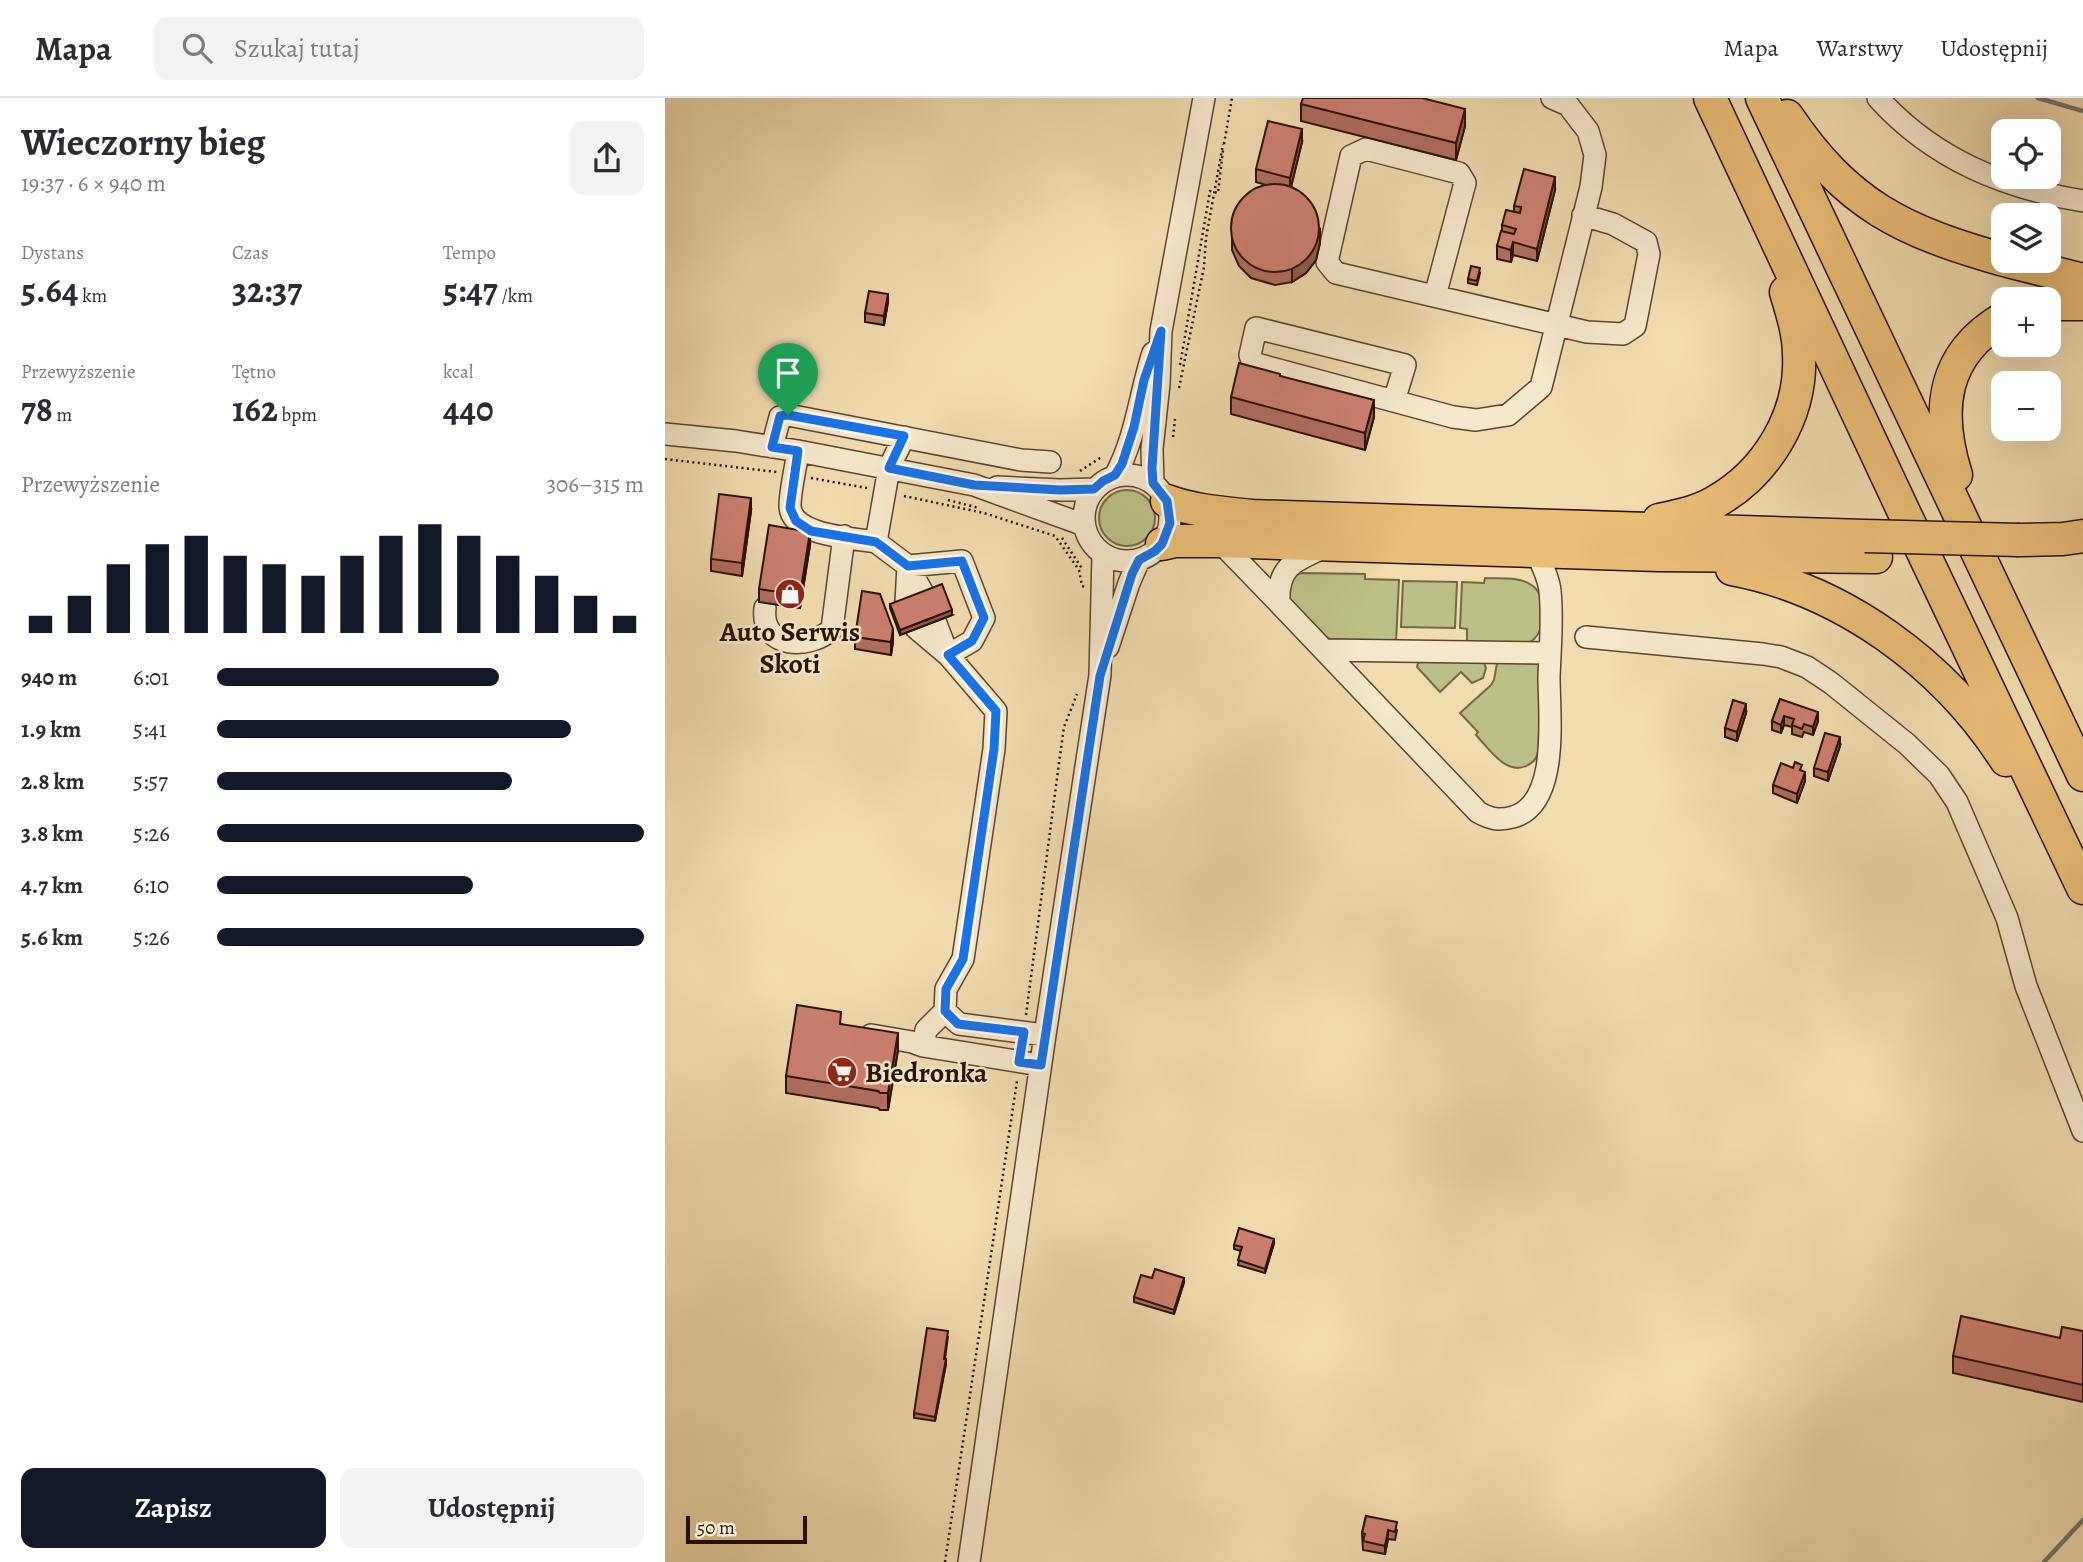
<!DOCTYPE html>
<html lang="pl">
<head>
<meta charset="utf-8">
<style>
  :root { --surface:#fff; --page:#f2f2f3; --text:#2b2b33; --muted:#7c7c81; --line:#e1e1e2; --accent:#111827 }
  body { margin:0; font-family:Alegreya,serif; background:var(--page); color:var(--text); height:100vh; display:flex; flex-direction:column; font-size:26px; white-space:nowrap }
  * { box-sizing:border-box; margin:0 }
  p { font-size:23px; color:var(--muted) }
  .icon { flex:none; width:38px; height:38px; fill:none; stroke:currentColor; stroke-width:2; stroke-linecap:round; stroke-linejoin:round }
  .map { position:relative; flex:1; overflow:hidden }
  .side { display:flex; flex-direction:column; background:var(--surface); width:665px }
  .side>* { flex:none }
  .fabs { position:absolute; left:1326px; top:21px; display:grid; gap:14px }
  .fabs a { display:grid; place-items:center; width:70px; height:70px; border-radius:14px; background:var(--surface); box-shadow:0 7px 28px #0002; font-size:35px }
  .scale { position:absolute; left:21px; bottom:18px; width:121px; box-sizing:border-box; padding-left:7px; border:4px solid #2a1104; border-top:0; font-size:19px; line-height:24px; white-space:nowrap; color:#2a1104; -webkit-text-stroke:5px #f6e8cc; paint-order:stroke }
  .pin { position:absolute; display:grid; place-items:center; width:60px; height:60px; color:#fff; margin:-72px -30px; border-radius:50% 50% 50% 0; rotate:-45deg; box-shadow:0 0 7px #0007 }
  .pin .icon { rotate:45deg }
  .round { display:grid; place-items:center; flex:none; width:74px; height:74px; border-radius:14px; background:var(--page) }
  .head { display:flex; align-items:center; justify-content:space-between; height:119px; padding:0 21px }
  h1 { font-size:38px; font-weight:600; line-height:52px }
  .stats { display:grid; grid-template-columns:repeat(3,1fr); gap:10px; height:119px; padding:7px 21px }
  .stats div { display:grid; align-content:center }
  .stats b { font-size:35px; font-weight:600 }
  .stats small { font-size:19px; font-weight:400 }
  .stats p { font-size:19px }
  .chart { height:196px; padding:14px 21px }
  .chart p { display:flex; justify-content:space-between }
  .chart svg { width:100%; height:126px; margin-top:7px; stroke:var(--accent); stroke-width:6 }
  .button { display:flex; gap:14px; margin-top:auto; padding:14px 21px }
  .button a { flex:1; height:80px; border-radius:14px; background:var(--accent); color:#fff; font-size:28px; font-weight:600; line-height:80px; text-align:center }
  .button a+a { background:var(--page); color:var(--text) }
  ul { padding:0 21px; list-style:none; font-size:23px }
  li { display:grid; grid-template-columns:112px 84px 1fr; align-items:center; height:52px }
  li i { height:18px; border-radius:9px; background:var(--accent) }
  header { display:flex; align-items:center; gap:42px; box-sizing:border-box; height:98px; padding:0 35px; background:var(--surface); border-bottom:2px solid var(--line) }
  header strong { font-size:33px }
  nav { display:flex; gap:38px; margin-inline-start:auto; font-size:24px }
  .search { width:490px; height:63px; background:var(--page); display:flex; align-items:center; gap:18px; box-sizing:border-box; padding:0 24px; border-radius:14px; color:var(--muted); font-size:26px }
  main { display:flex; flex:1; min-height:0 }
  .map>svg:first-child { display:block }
</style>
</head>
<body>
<header>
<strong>Mapa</strong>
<div class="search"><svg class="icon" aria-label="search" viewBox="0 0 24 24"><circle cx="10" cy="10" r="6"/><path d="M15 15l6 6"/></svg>Szukaj tutaj</div>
<nav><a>Mapa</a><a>Warstwy</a><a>Udostępnij</a></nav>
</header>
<main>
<section class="side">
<div class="head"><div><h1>Wieczorny bieg</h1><p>19:37 · 6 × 940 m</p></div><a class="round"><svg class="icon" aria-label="share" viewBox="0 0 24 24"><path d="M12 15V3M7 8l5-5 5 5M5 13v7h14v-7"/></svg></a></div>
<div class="stats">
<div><p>Dystans</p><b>5.64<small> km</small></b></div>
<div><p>Czas</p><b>32:37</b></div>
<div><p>Tempo</p><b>5:47<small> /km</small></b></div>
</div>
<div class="stats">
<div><p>Przewyższenie</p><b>78<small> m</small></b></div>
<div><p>Tętno</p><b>162<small> bpm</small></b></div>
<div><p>kcal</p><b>440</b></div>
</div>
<div class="chart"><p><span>Przewyższenie</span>306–315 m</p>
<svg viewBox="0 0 160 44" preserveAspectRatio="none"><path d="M5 44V38M15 44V31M25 44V20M35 44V13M45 44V10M55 44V17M65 44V20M75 44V24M85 44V17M95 44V10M105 44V6M115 44V10M125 44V17M135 44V24M145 44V31M155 44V38"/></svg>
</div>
<ul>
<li><b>940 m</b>6:01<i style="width:66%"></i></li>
<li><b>1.9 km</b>5:41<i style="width:83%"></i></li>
<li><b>2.8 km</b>5:57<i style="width:69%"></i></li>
<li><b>3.8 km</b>5:26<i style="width:100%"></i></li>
<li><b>4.7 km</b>6:10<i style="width:60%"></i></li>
<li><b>5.6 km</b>5:26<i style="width:100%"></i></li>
</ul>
<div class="button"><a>Zapisz</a><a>Udostępnij</a></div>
</section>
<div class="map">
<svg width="1418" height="1464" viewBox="0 0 1418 1464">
  <rect width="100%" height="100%" fill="#f1dcb0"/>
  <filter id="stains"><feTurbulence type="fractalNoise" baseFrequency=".00286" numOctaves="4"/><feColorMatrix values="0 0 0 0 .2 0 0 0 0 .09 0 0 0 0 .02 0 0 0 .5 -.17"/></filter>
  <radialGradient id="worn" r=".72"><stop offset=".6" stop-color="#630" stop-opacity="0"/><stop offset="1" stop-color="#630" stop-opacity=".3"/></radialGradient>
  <path fill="#bdbf88" stroke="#746846" stroke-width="2" d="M434 420a28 28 0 1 1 56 0a28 28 0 1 1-56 0Z
    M 638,475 L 700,476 L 700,481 L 734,482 L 731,544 L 665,541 L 659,538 L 624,502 L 624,483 L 632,476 Z
    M 820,480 C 835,481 855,478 868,488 C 883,500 882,537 863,545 C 852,549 815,546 802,546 L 802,531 L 795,530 L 797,484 L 819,485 Z
    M 738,483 L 792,484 L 790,530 L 736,529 Z
    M 818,562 L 821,570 L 818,580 L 807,585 L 796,574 L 775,594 L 752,569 L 753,565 C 764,560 801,564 818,562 Z
    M 871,562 L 877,568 L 873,654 C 872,660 869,664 863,667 C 842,679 824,651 811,637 L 813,634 L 795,615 L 826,587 L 829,582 L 832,565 Z"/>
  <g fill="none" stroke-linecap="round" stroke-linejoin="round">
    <path stroke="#6e766d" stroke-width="4.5" d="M 1373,0 L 1418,13
      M 1379,1464 L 1418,1422"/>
    <g stroke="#5c442f" stroke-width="24">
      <path id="minor" d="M 1213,0 C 1268,61 1339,90 1418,103
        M 770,198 L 800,85 L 794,75 L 701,51 L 686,58 L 662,164 L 671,175 L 922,234 L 958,236 L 970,228 L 984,156 L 981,144 L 948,126 L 918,117
        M 729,303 L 740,267 L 591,230 L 585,257 L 588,265 L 788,319 L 811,322 L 843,317 L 876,289 L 926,89 L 930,57 L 923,33 L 903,7 L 887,0
        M 0,336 L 71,343 L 133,353 L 309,387 L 419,427
        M 239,339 L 224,370 L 211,444 L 243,468 L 241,504
        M 107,349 L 115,319 L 123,317 L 356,362 L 385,364
        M 133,353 C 131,369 125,392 125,408 C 126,438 188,440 211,444
        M419 420a43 43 0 1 1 86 0a43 43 0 1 1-86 0Z
        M 450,378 C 471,340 475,295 488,255
        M 488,385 L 487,351 L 494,286 L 496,233 L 539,0
        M 332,389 L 395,392 L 429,391
        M 554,443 L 614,505 C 612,469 629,463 658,450
        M 259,497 L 243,468 L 297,463 L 319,520 L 307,543 L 283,557 L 270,523
        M 614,505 L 813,714 C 825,721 834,723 848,719 C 895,706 884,617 884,579 C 885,551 888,520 885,493 C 884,480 876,465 871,453
        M 100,510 C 95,551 145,552 167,531 L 179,438
        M 251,530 L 283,557 L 331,613 L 329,651 L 298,861 L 281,891 L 280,913 L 294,926 L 380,937
        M 921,539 L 1098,556 L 1116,559 L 1142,569 L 1166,585 L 1242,646 L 1274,677 L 1292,704 L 1342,820 L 1361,888 L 1418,1033
        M 443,549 L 464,485 L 474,462
        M 660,552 L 884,555
        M 206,937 L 247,944 L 258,948 L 375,967
        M 258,948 L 261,932 L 280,913
        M 304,1464 L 380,937 L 435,577 L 438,457"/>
    </g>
    <g stroke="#2a1104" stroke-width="35">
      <path id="highway" d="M 1045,0 L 1237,410 L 1418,790
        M 1097,0 L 1418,677
        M 1122,18 C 1183,108 1237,133 1339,162
        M 1343,163 L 1418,182
        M 1384,206 L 1418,206
        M 1291,377 C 1271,313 1276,257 1339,220
        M 502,403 C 529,413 558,415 587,418 L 1199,438
        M 994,422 C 1013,418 1033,414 1050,404 C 1102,375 1137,317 1134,257 C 1134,236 1127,214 1121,194
        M 1354,442 L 1398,441 L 1418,438
        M 497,446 L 510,443 L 554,443 L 993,457 L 1211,459
        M 1067,471 C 1179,492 1280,567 1341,662"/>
    </g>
    <path stroke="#2a1104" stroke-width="2.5" stroke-dasharray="2 3.5" stroke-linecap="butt" d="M 559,46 L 567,0
      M 515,267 L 545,93 L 553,95 L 558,52
      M 514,290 L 539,169 L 541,140 L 558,46
      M 508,339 L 510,321
      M 0,361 L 112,374
      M 415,373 L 438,358
      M 146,380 L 202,390
      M 239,398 L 319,415 L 390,438 L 414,472 L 417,488 L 420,489
      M 283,402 L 314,410
      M 397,440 L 418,472
      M 361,917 L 394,665 L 399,629 L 412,596
      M 280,1464 L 352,983"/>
    <use href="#minor" stroke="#f6e8cc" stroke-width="21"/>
    <use href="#highway" stroke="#e8be78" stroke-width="32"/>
    <g stroke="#2a1104" stroke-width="35" stroke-linecap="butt">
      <path id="highway-bridge" d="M 1200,438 L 1354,442"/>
    </g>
    <use href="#highway-bridge" stroke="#e8be78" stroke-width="32"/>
  </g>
  <path fill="#af6e60" stroke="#2a1104" stroke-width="2" d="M 636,6 L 800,28 L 791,62 L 636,23 Z
    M 637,44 L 626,89 L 655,145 L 651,162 L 641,175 L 627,184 L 610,187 L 586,180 L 574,168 L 567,152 L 567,123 L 601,87 L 591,84 L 591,71 Z
    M 890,92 L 872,163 L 848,157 L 846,164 L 832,161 L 832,148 L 837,133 L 837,127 L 849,114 L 849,108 Z
    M 815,175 L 812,187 L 803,185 L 803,181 Z
    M 223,204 L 219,227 L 200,224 L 200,215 Z
    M 615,278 L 709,319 L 700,352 L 566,316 L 566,299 Z
    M 86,413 L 77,478 L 46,473 L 46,461 Z
    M 145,447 L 135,510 L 94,504 L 94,491 Z
    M 225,506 L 287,517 L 235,537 L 225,510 Z
    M 190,539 L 228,544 L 226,557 L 190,551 Z
    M 1115,601 L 1153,623 L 1148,637 L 1139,634 L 1137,639 L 1127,636 L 1127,629 L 1119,627 L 1116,635 L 1107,632 L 1107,623 Z
    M 1081,615 L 1072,643 L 1060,639 L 1060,630 Z
    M 1175,648 L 1163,683 L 1149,678 L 1149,670 Z
    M 1137,673 L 1140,683 L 1132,705 L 1108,695 L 1108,687 Z
    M 176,926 L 233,952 L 223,1012 L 215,1012 L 213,1010 L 121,995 L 121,978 Z
    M 609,1145 L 600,1175 L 573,1167 L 576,1153 L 569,1151 L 569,1147 Z
    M 487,1180 L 519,1184 L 509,1216 L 469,1204 L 469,1199 Z
    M 1418,1233 L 1418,1304 L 1288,1275 L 1288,1258 L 1395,1240 Z
    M 283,1238 L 280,1261 L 281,1266 L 270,1323 L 249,1320 L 249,1315 Z
    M 701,1418 L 732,1432 L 730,1442 L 723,1441 L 720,1456 L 698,1452 L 697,1435 Z"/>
  <path fill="#8f5a4e" stroke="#2a1104" stroke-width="2" d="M 800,11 L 800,28 L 791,62 L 791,45 Z
    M 637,31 L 637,44 L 625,93 L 625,80 Z
    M 890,79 L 890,92 L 872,163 L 872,151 Z
    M 655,132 L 655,145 L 651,162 L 641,175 L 627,184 L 627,171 Z
    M 848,144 L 848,157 L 846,164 L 846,152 Z
    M 223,196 L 223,204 L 219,227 L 219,218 Z
    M 709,302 L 709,319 L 700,352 L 700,335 Z
    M 86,400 L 86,413 L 77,478 L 77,465 Z
    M 145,434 L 145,447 L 135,510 L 135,497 Z
    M 287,512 L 287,517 L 235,537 L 235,532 Z
    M 228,531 L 228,544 L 226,557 L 226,544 Z
    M 1081,606 L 1081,615 L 1072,643 L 1072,634 Z
    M 1153,614 L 1153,623 L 1148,637 L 1148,629 Z
    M 1119,618 L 1119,627 L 1116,635 L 1116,627 Z
    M 1175,639 L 1175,648 L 1163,683 L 1163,674 Z
    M 1140,674 L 1140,683 L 1132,705 L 1132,696 Z
    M 233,935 L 233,952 L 223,1012 L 223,995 Z
    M 609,1141 L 609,1145 L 600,1175 L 600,1171 Z
    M 519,1180 L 519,1184 L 509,1216 L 509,1212 Z
    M 281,1261 L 281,1266 L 270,1323 L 270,1319 Z
    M 723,1432 L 723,1441 L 720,1456 L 720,1448 Z"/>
  <path fill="#cc8070" stroke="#2a1104" stroke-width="2" d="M 638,0 L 757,0 L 800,11 L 791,45 L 636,6 Z
    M 603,23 L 637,31 L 625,80 L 591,71 Z
    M 859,71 L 890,79 L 872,151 L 848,144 L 846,152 L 832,148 L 836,133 L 849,136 L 851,131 L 837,127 L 841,112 L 855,115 L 856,109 L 849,108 Z
    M566 130a44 44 0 1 1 88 0a44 44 0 1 1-88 0Z
    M 806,168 L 815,170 L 812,183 L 803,181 Z
    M 204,193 L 223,196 L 219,218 L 200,215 Z
    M 574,265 L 615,276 L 615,278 L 709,302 L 700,335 L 566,299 Z
    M 54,396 L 86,400 L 77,465 L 46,461 Z
    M 104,427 L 145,434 L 135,497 L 94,491 Z
    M 277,486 L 287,512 L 235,532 L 225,506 Z
    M 197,493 L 215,496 L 228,531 L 226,544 L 190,539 Z
    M 1115,601 L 1153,614 L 1148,629 L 1139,626 L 1137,631 L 1127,627 L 1129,621 L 1119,618 L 1116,627 L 1107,623 Z
    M 1068,602 L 1081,606 L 1072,634 L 1060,630 Z
    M 1160,635 L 1175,639 L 1163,674 L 1149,670 Z
    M 1130,664 L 1137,667 L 1135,672 L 1140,674 L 1132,696 L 1108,687 L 1116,665 L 1128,670 Z
    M 132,907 L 176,914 L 175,926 L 233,935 L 223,995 L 215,995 L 213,993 L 121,978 Z
    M 574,1130 L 609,1141 L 600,1171 L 573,1162 L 577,1149 L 569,1147 Z
    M 490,1171 L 519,1180 L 509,1212 L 469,1199 L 476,1177 L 487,1180 Z
    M 1296,1218 L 1395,1240 L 1397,1229 L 1418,1233 L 1418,1287 L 1288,1258 Z
    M 262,1230 L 283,1233 L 279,1261 L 281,1261 L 270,1319 L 249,1315 Z
    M 701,1418 L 732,1424 L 730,1434 L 723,1432 L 720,1448 L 698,1443 L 700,1436 L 697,1435 Z"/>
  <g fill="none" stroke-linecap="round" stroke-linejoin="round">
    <g stroke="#fff" stroke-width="14">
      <path id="route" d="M 496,233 L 487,370 L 488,385 L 502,403 L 505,425 L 497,446 L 490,453 L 474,462 L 467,476 L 435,578 L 376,967 L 354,964 L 359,934 L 293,926 L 280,913 L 281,891 L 298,861 L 329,651 L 331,613 L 283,557 L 307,543 L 319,520 L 297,463 L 243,468 L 211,444 L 146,433 L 131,423 L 125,410 L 133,353 L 107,349 L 115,318 L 123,317 L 239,338 L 224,370 L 309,387 L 395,392 L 429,391 L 438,383 L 450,377 L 457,366 L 469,329 L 479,282 Z"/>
    </g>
    <use href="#route" stroke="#1a73e8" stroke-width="9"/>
  </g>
  <defs>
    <g id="shop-disc" transform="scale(1.575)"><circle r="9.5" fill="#8f2418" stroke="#f6e8cc"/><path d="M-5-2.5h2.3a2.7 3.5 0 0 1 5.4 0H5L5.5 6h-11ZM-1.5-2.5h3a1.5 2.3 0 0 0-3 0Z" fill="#fff"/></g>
    <g id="supermarket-disc" transform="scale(1.575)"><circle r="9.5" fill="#8f2418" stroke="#f6e8cc"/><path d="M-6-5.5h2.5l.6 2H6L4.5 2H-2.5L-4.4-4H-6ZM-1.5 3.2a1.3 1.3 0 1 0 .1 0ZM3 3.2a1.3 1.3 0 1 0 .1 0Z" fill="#fff"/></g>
  </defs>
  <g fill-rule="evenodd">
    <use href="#shop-disc" x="125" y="496"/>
    <use href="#supermarket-disc" x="177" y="974"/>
  </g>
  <g text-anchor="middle" stroke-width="5" stroke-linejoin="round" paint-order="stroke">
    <g font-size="28" font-weight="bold" fill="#2a1104" stroke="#f6e8cc">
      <text x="125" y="543">Auto Serwis<tspan x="125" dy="32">Skoti</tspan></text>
      <text x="200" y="984" text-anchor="start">Biedronka</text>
    </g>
  </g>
  <rect width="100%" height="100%" filter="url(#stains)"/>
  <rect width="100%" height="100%" fill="url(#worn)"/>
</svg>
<div class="fabs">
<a><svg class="icon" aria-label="locate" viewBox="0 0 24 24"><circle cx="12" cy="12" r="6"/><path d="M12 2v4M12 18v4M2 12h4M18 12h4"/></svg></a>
<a><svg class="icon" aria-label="layers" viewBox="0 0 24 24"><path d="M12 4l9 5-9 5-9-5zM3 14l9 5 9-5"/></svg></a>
<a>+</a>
<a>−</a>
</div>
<div class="scale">50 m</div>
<div class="pin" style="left:123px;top:317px;background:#1e9e55"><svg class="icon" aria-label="arrive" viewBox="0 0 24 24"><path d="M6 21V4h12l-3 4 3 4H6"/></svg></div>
</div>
</main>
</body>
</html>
